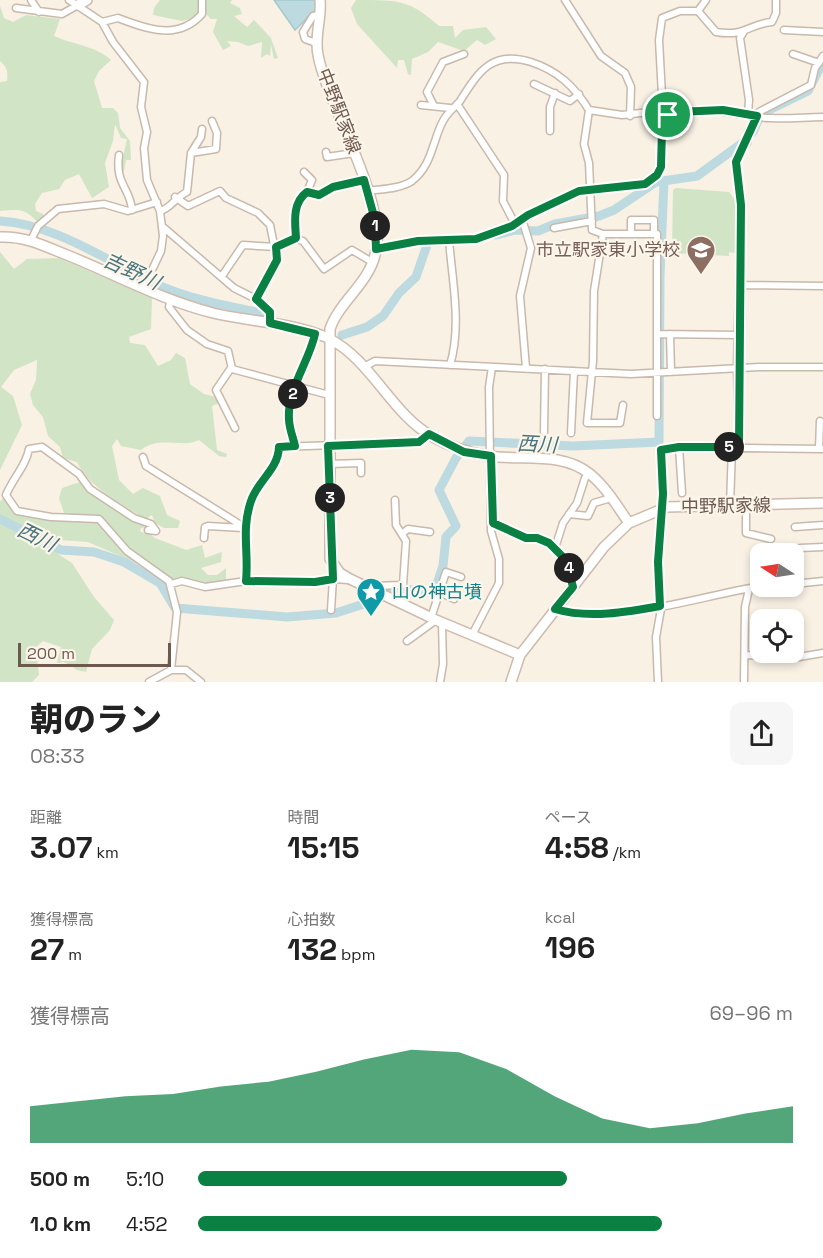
<!DOCTYPE html>
<html lang="ja">
<head>
<meta charset="utf-8">
<style>
  :root { --surface:#fff; --page:#f6f6f6; --text:#222; --muted:#767676; --accent:#0b8043 }
  body { margin:0; font-family:"Space Grotesk","Noto Sans JP",sans-serif; background:var(--page); color:var(--text); height:100vh; display:flex; flex-direction:column; font-size:22px; white-space:nowrap }
  * { box-sizing:border-box; margin:0 }
  p { font-size:20px; color:var(--muted) }
  .icon { flex:none; width:33px; height:33px; fill:none; stroke:currentColor; stroke-width:2; stroke-linecap:round; stroke-linejoin:round }
  .map { position:relative; height:682px; overflow:hidden }
  .drawer { display:flex; flex-direction:column; background:var(--surface); flex:1 }
  .drawer>* { flex:none }
  .needle { width:39px; rotate:282deg }
  .controls { position:absolute; left:750px; top:543px; display:grid; gap:12px }
  .controls a { display:grid; place-items:center; width:54px; height:54px; border-radius:12px; background:var(--surface); box-shadow:0 3px 9px #0003; font-size:30px }
  .scale { position:absolute; left:18px; bottom:15px; width:153px; box-sizing:border-box; padding-left:6px; border:3px solid #6e594d; border-top:0; font-size:16px; line-height:21px; white-space:nowrap; color:#6e594d; -webkit-text-stroke:4px #fcf5ea; paint-order:stroke }
  .pin { position:absolute; display:grid; place-items:center; width:51px; height:51px; color:#fff; margin:-26px; border:3px solid #fff; border-radius:50%; box-shadow:0 2px 6px #0007 }
  .km { position:absolute; width:30px; height:30px; margin:-15px; border-radius:50%; background:#222; color:#fff; font-size:16px; line-height:30px; text-align:center }
  .round { display:grid; place-items:center; flex:none; width:63px; height:63px; border-radius:12px; background:var(--page) }
  .headline { display:flex; align-items:center; justify-content:space-between; height:102px; padding:0 30px }
  h1 { font-size:33px; font-weight:800; line-height:45px }
  .metrics { display:grid; grid-template-columns:repeat(3,1fr); gap:9px; height:102px; padding:6px 30px }
  .metrics div { display:grid; align-content:center }
  .metrics b { font-size:30px; font-weight:800 }
  .metrics small { font-size:16px; font-weight:400 }
  .metrics p { font-size:16px }
  .chart { height:168px; padding:12px 30px }
  .chart p { display:flex; justify-content:space-between }
  .chart svg { width:100%; height:108px; margin-top:6px; fill:var(--accent); opacity:.7 }
  ul { padding:0 30px; list-style:none; font-size:20px }
  li { display:grid; grid-template-columns:96px 72px 1fr; align-items:center; height:45px }
  li i { height:15px; border-radius:8px; background:var(--accent) }
  .map>svg:first-child { display:block }
</style>
</head>
<body>
<div class="map">
<svg width="823" height="682" viewBox="0 0 823 682">
  <rect width="100%" height="100%" fill="#f9f1e4"/>
  <path fill="#d1e4c5" d="M 160,0 L 199,0 L 201,9 L 195,18 L 182,21 L 153,15 L 154,8 Z
    M 204,0 L 232,0 L 230,3 L 240,8 L 242,14 L 234,16 L 247,27 L 254,20 L 271,38 L 278,58 L 274,59 L 271,45 L 270,56 L 267,54 L 261,58 L 262,42 L 248,46 L 238,42 L 227,41 L 231,46 L 223,50 L 213,32 L 217,19 L 211,19 L 204,12 Z
    M 356,0 C 399,0 410,0 439,26 L 453,26 L 455,38 L 463,30 L 486,27 L 496,39 L 485,45 L 477,40 L 464,51 L 438,42 L 428,52 L 412,59 L 411,75 L 408,74 L 404,60 L 398,60 L 397,68 L 357,24 L 351,8 Z
    M 0,6 L 4,18 L 13,22 L 26,15 L 60,19 L 54,36 C 74,45 94,45 111,60 L 99,71 L 94,81 L 102,108 L 113,108 L 118,113 L 120,128 L 130,141 L 131,160 L 126,160 L 124,171 L 120,171 L 127,139 L 121,138 L 115,124 L 113,141 L 105,163 L 109,187 L 92,198 L 79,174 L 65,180 L 59,189 L 42,193 L 35,204 L 36,211 L 43,214 L 44,218 L 38,223 C 24,207 18,210 0,211 L 0,82 L 7,81 C 8,71 7,67 0,61 Z
    M 676,188 L 729,192 L 735,200 L 735,253 L 729,252 L 729,256 L 672,253 L 673,190 Z
    M 0,252 L 14,269 L 27,259 L 59,258 L 152,298 L 151,329 L 129,337 L 130,343 L 145,345 L 158,366 L 171,360 L 176,353 L 185,358 L 190,384 L 204,394 L 216,397 L 219,403 L 212,406 L 217,450 L 227,454 L 226,457 L 219,456 L 199,440 C 180,449 160,435 141,450 L 121,446 L 117,439 L 112,446 L 119,480 L 133,494 L 143,488 L 160,496 L 167,515 L 180,521 L 178,528 L 164,528 L 155,523 L 152,515 L 146,519 C 122,505 89,487 77,462 L 63,458 L 60,447 L 48,436 L 43,417 L 33,405 L 30,394 L 36,380 L 37,360 L 14,370 L 1,387 L 13,396 L 22,425 L 0,470 Z
    M 80,482 L 117,511 L 143,524 L 145,527 L 140,529 L 141,532 L 149,533 L 155,538 L 186,550 L 202,545 L 205,558 L 222,552 L 221,562 L 201,568 L 208,575 L 217,575 L 226,568 L 226,581 L 210,585 L 170,579 L 127,547 L 102,519 L 86,515 L 76,518 L 64,513 L 59,498 L 62,488 Z
    M 4,497 L 16,512 L 99,521 L 122,549 L 135,557 L 136,563 L 88,542 L 60,540 L 58,554 L 72,563 L 94,597 L 114,620 L 110,630 L 92,649 L 86,672 L 77,670 L 64,662 L 57,663 L 61,647 L 43,641 L 36,647 L 39,675 L 32,682 L 0,682 L 0,502 Z"/>
  <path fill="#bcdadf" stroke="#a3c9d0" stroke-width="1.5" d="M 274,0 L 316,0 L 317,8 L 295,30 Z"/>
  <g fill="none" stroke-linecap="round" stroke-linejoin="round">
    <path stroke="#bcdadf" stroke-width="9" d="M 0,221 C 55,224 107,261 156,284 C 191,300 228,306 266,314
      M 496,235 L 515,230 L 538,231 L 555,224 L 599,216 L 614,210 L 656,182 L 697,176 L 741,144 L 753,132 L 761,114 L 808,91 L 823,62
      M 342,335 L 367,327 L 383,316 L 399,293 L 416,277 L 428,242 L 438,242
      M 0,519 L 61,550 L 94,552 L 124,562 L 160,583 L 175,608 L 287,617 L 336,613 L 379,599 L 397,588 L 434,593 L 443,566 L 446,537 L 456,526 L 439,490 L 456,458 L 469,441 L 573,446 L 659,442 L 660,276 L 664,181"/>
    <g stroke="#c8b9ac" stroke-width="9">
      <path id="street" d="M 31,0 L 39,12
        M 69,0 L 102,22 L 113,42 L 144,82 L 141,107 L 147,132 L 144,148 L 147,180 L 160,211 L 163,236 L 161,251 L 143,289
        M 565,0 L 601,56 L 625,73 L 631,87 L 630,116
        M 16,8 L 62,14 L 78,5
        M 698,11 L 716,32 C 746,37 748,24 772,22 L 776,13 L 776,0
        M 102,22 L 118,18 C 147,29 178,41 202,14 L 202,0
        M 784,30 L 823,32
        M 743,33 L 740,38 L 749,100 L 748,114
        M 316,43 L 305,39 L 303,32 L 313,16 L 320,15
        M 793,54 L 819,63
        M 534,84 L 570,101 L 579,94
        M 457,104 L 504,175 L 503,201 L 515,224
        M 421,105 L 450,108
        M 434,106 L 427,92 L 443,62 L 464,54
        M 589,110 L 584,144 L 589,163 L 592,230 L 603,234 L 594,291 L 593,361 L 587,423 L 620,423 L 623,405
        M 663,114 L 659,40 L 662,18 L 680,11 L 698,11 L 706,0
        M 550,131 L 550,107 L 555,93
        M 326,152 L 327,157 L 354,153
        M 191,153 L 216,149 L 217,133 L 212,121
        M 119,155 C 115,185 130,187 132,210
        M 304,172 L 312,180 L 307,192
        M 368,191 C 381,189 400,189 412,181 C 431,166 432,145 441,125 C 447,111 453,110 460,101 C 479,71 492,50 531,62 C 558,71 574,86 589,110 L 622,115 L 650,112 L 668,115
        M 175,197 L 188,206 L 220,191 L 226,198 L 258,213 L 270,225 L 277,260 L 256,299 L 270,312 L 270,323
        M 160,211 C 170,209 176,197 187,192 L 191,153 L 201,137 L 202,129
        M 522,219 L 531,248 L 520,296 L 526,368
        M 163,227 L 234,288 L 256,299
        M 554,228 L 592,221
        M 603,234 L 657,234 L 657,416
        M 631,234 L 631,220 L 654,220 L 654,234
        M 296,239 C 295,222 292,203 307,192 L 319,195 L 333,187 L 364,180
        M 31,240 L 38,226 L 58,209 L 104,204 L 128,211 L 157,202
        M 449,240 C 452,279 462,326 450,365
        M 376,249 L 418,241 L 476,239 L 512,226 L 528,215 L 580,191 L 645,185 L 657,175 L 661,167 L 662,128 L 668,115 C 702,102 736,117 771,118 C 788,119 806,117 823,117
        M 222,276 L 243,245 L 276,247 L 296,239 L 303,241 L 324,269 L 352,250 L 372,262
        M 739,285 L 823,286
        M 171,299 L 169,307 L 187,330 L 207,344 L 228,351 L 232,369 L 329,395
        M 658,334 L 738,335
        M 670,334 L 671,372
        M 364,367 L 375,361 L 631,374 L 759,367 L 823,367
        M 231,368 L 216,390 L 235,428
        M 544,432 L 545,369
        M 571,433 L 574,371
        M 295,446 C 293,437 289,428 289,419 C 287,389 309,362 315,334
        M 679,447 L 682,493
        M 739,447 L 737,368 L 741,205 L 736,172 L 737,157 L 747,143 L 748,132 L 759,112 L 811,85 L 815,68 L 823,56
        M 819,449 L 820,421
        M 143,457 L 146,466 L 244,527
        M 329,464 L 361,463 L 361,473
        M 746,505 L 746,533 L 771,539
        M 730,506 L 732,447
        M 569,514 L 588,516 L 594,503 L 611,498
        M 493,523 L 526,538 L 537,538 L 549,543 L 566,560 L 573,587
        M 795,527 L 823,525
        M 148,530 L 156,531 L 151,524 L 134,518 L 90,489 L 79,474 L 42,447 L 29,449 C 26,466 13,478 6,495 L 17,511 L 51,517 L 99,519 L 127,551 L 169,581 L 177,612 L 171,670 L 149,682
        M 403,533 L 408,529 L 430,532
        M 204,538 L 205,527 L 208,526 L 243,528
        M 555,548 L 563,523 L 577,503 L 585,478 L 589,473
        M 800,548 L 823,547
        M 333,564 L 333,579 L 349,580
        M 246,581 C 249,552 241,530 251,501 C 258,480 277,470 279,447 L 419,442 L 429,434
        M 171,584 L 182,581 L 205,587 L 246,581 L 315,582 L 333,579 L 331,610
        M 794,584 L 823,581
        M 370,588 L 372,586 L 403,585 L 406,541 L 396,525 L 395,500
        M 441,593 L 454,599
        M 555,609 C 614,627 702,595 762,586
        M 431,618 L 446,572 L 461,577
        M 472,635 L 499,583 L 499,559 L 491,531 L 489,387 L 492,367
        M 407,641 L 436,620
        M 746,655 L 793,658 L 823,653
        M 171,670 L 186,670 L 201,682
        M 440,682 L 443,664 L 442,623
        M 658,682 L 656,637 L 661,609 L 658,562 L 663,494 L 661,450 L 679,447 L 823,449
        M 744,682 L 745,607 L 749,589"/>
    </g>
    <g stroke="#cdbbad" stroke-width="12">
      <path id="secondary" d="M 320,0 C 322,18 314,36 318,55 C 328,107 389,203 375,255 C 368,284 339,302 330,329 L 330,559 L 340,573 L 350,579 L 436,620 L 520,655
        M 78,5 L 87,0
        M 0,237 C 21,236 38,243 57,251 C 109,271 158,299 213,313 C 250,322 292,322 328,338 C 372,360 391,414 433,437 C 451,447 468,453 489,456 C 522,461 561,451 590,474 C 606,487 617,506 629,523
        M 511,682 L 520,655 L 604,547 L 629,523 L 667,507 L 823,503"/>
    </g>
    <use href="#street" stroke="#fff" stroke-width="6"/>
    <use href="#secondary" stroke="#fff" stroke-width="9"/>
  </g>
  <g fill="none" stroke-linecap="round" stroke-linejoin="round">
    <g stroke="#fff" stroke-width="12">
      <path id="route" d="M 723,110 L 757,116 L 736,162 L 741,205 L 739,447 L 679,447 L 661,450 L 663,494 L 658,562 L 660,606 C 628,612 588,619 555,609 L 573,587 L 566,560 L 549,543 L 537,538 L 526,538 L 493,523 L 491,456 L 464,452 L 429,434 L 419,442 L 328,446 L 333,579 L 315,582 L 246,581 C 249,552 241,530 251,501 C 258,480 278,470 279,447 L 295,446 C 293,437 289,428 289,419 C 287,389 309,362 315,334 L 270,323 L 270,312 L 256,299 L 277,260 L 276,247 L 296,238 C 295,222 292,203 307,192 L 319,195 L 333,187 L 364,180 L 375,220 L 376,249 L 418,241 L 476,239 L 512,226 L 528,215 L 579,191 L 645,184 L 657,175 L 661,167 L 662,128 L 668,115 L 676,112 Z"/>
    </g>
    <use href="#route" stroke="#0b8043" stroke-width="8"/>
  </g>
  <defs>
    <g id="school-pin" transform="scale(1.5)"><path d="M0 17L-7.5 6A9.5 9.5 0 1 1 7.5 6Z" fill="#8d6e63" stroke="#fcf5ea"/><path d="M0-5L7-2L0 1L-7-2ZM-4 1L0 2.5L4 1V4Q0 6-4 4Z" fill="#fff"/></g>
    <g id="sight-pin" transform="scale(1.5)"><path d="M0 17L-7.5 6A9.5 9.5 0 1 1 7.5 6Z" fill="#0f9aa8" stroke="#fcf5ea"/><path d="M0-6L1.8-2.2L6-1.7L2.9 1.2L3.7 5.4L0 3.3L-3.7 5.4L-2.9 1.2L-6-1.7L-1.8-2.2Z" fill="#fff"/></g>
  </defs>
  <g fill-rule="evenodd">
    <use href="#school-pin" x="701" y="250"/>
    <use href="#sight-pin" x="371" y="592"/>
  </g>
  <g text-anchor="middle" stroke-width="4.5" stroke-linejoin="round" paint-order="stroke">
    <g font-size="18" fill="#6e594d" stroke="#fcf5ea">
      <text transform="translate(339 111) rotate(69)" y="6">中野駅家線</text>
      <text transform="translate(726 506) rotate(-1)" y="6">中野駅家線</text>
    </g>
    <g font-size="18" fill="#785e54" stroke="#fcf5ea" text-anchor="end">
      <text x="680" y="256">市立駅家東小学校</text>
    </g>
    <g font-size="18" fill="#0d838f" stroke="#fcf5ea" text-anchor="start">
      <text x="392" y="598">山の神古墳</text>
    </g>
    <g font-size="20" font-style="italic" fill="#4a757e" stroke="#fcf5ea">
      <text transform="translate(132 271) rotate(25)" y="7">吉野川</text>
      <text transform="translate(537 444) rotate(3)" y="7">西川</text>
      <text transform="translate(37 537) rotate(26)" y="7">西川</text>
    </g>
  </g>
</svg>
<div class="controls">
<a><svg class="needle" viewBox="-14 -14 28 28"><path d="M0-13l5 13h-10z" fill="#e53935"/><path d="M0 13l5-13h-10z" fill="#767676"/></svg></a>
<a><svg class="icon" aria-label="locate" viewBox="0 0 24 24"><circle cx="12" cy="12" r="6"/><path d="M12 2v4M12 18v4M2 12h4M18 12h4"/></svg></a>
</div>
<div class="scale">200 m</div>
<div class="pin" style="left:668px;top:115px;background:#1e9e55"><svg class="icon" aria-label="arrive" viewBox="0 0 24 24"><path d="M6 21V4h12l-3 4 3 4H6"/></svg></div>
<b class="km" style="left:375px;top:226px">1</b>
<b class="km" style="left:293px;top:394px">2</b>
<b class="km" style="left:330px;top:498px">3</b>
<b class="km" style="left:569px;top:568px">4</b>
<b class="km" style="left:729px;top:447px">5</b>
</div>
<section class="drawer">
<div class="headline"><div><h1>朝のラン</h1><p>08:33</p></div><a class="round"><svg class="icon" aria-label="share" viewBox="0 0 24 24"><path d="M12 15V3M7 8l5-5 5 5M5 13v7h14v-7"/></svg></a></div>
<div class="metrics">
<div><p>距離</p><b>3.07<small> km</small></b></div>
<div><p>時間</p><b>15:15</b></div>
<div><p>ペース</p><b>4:58<small> /km</small></b></div>
</div>
<div class="metrics">
<div><p>獲得標高</p><b>27<small> m</small></b></div>
<div><p>心拍数</p><b>132<small> bpm</small></b></div>
<div><p>kcal</p><b>196</b></div>
</div>
<div class="chart"><p><span>獲得標高</span>69–96 m</p>
<svg viewBox="0 0 160 44" preserveAspectRatio="none"><path d="M0 44V29L10 27L20 25L30 24L40 21L50 19L60 15L70 10L80 6L90 7L100 14L110 25L120 34L130 38L140 36L150 32L160 29V44z"/></svg>
</div>
<ul>
<li><b>500 m</b>5:10<i style="width:62%"></i></li>
<li><b>1.0 km</b>4:52<i style="width:78%"></i></li>
</ul>
</section>
</body>
</html>
